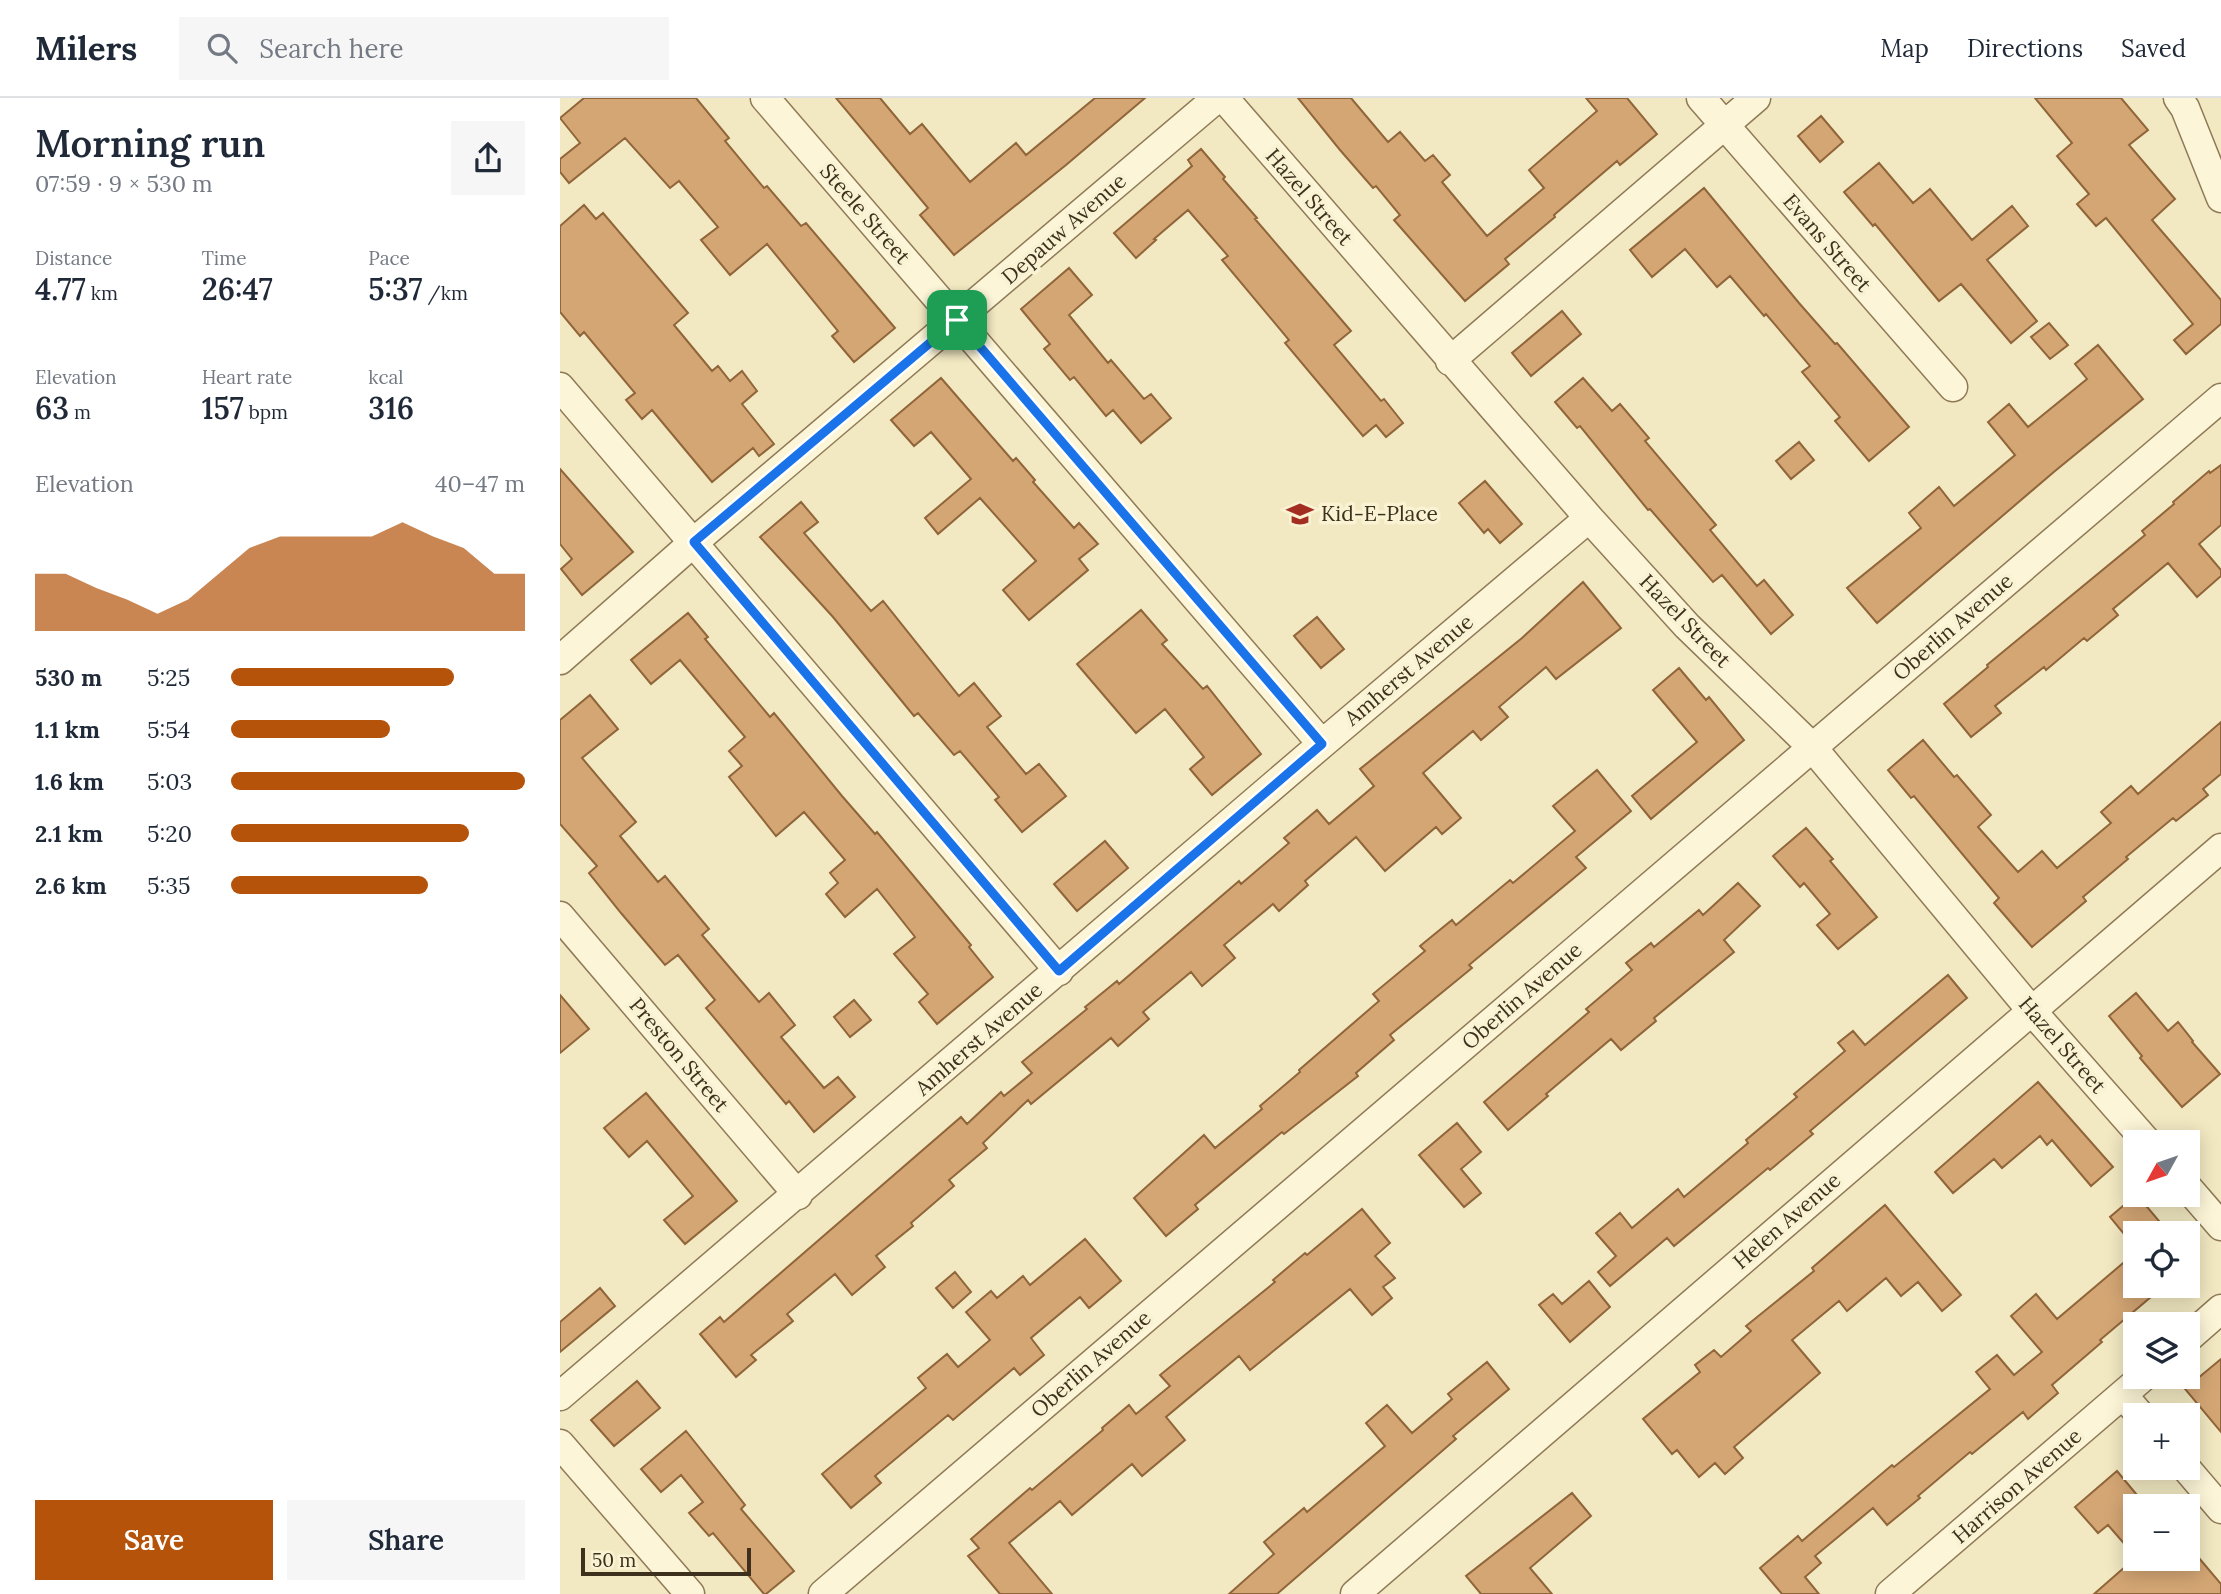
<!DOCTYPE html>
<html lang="en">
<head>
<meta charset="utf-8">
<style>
  :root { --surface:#fff; --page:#f6f6f7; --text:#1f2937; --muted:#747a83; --line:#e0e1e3; --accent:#b45309 }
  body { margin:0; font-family:Lora,serif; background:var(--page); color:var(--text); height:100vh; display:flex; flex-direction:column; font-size:26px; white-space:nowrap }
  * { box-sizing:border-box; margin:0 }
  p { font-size:23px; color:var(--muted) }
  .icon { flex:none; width:38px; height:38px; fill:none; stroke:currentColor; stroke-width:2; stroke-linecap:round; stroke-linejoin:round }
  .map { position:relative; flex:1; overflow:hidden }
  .side { display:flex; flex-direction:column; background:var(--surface); width:560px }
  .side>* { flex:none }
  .needle { width:46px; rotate:230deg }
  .fabs { position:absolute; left:1563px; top:1032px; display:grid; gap:14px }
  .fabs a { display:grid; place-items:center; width:77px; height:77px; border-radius:0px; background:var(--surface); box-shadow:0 4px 18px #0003; font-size:35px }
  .scale { position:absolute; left:21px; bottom:18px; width:170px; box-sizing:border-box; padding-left:7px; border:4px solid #3d301d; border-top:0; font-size:19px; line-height:24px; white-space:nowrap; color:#3d301d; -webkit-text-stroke:5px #f9f2d3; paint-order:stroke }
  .pin { position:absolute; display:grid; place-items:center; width:60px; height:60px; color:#fff; margin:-30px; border-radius:14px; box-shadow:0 4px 10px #0006 }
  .round { display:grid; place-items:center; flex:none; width:74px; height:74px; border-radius:0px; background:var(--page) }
  .head { display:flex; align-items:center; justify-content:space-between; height:119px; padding:0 35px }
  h1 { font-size:38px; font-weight:600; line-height:52px }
  .figures { display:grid; grid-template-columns:repeat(3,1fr); gap:10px; height:119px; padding:7px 35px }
  .figures div { display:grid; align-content:center }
  .figures b { font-size:30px; font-weight:600 }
  .figures small { font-size:19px; font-weight:400 }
  .figures p { font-size:19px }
  .chart { height:196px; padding:14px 35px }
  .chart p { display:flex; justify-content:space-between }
  .chart svg { width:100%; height:126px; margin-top:7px; fill:var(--accent); opacity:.7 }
  .primary-button { display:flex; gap:14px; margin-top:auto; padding:14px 35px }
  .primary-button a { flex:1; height:80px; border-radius:0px; background:var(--accent); color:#fff; font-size:28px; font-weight:600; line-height:80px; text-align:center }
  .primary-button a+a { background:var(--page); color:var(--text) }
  ul { padding:0 35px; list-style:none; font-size:23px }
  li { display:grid; grid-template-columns:112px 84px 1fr; align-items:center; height:52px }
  li i { height:18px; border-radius:9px; background:var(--accent) }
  header { display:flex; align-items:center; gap:42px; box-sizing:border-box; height:98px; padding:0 35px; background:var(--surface); border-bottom:2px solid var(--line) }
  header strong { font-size:33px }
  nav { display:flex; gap:38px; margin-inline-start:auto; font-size:24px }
  .search { width:490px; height:63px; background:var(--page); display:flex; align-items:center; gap:18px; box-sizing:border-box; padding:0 24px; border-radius:0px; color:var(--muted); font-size:26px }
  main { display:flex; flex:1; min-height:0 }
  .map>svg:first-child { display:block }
</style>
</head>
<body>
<header>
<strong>Milers</strong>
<div class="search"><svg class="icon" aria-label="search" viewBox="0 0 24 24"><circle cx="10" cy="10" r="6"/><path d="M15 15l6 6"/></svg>Search here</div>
<nav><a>Map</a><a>Directions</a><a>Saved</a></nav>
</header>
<main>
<section class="side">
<div class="head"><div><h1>Morning run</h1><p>07:59 · 9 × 530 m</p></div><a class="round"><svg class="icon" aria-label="share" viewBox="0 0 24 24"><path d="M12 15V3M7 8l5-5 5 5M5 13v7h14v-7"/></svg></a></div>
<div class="figures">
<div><p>Distance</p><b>4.77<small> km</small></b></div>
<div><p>Time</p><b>26:47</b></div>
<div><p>Pace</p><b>5:37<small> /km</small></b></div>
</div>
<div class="figures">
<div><p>Elevation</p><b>63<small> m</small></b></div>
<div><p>Heart rate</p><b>157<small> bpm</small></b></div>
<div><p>kcal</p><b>316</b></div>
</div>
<div class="chart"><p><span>Elevation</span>40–47 m</p>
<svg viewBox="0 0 160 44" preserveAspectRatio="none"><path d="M0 44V24L10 24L20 29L30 33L40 38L50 33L60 24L70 15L80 11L90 11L100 11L110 11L120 6L130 11L140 15L150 24L160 24V44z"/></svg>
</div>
<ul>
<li><b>530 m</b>5:25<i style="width:76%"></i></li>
<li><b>1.1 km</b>5:54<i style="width:54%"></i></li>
<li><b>1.6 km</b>5:03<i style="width:100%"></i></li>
<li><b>2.1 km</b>5:20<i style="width:81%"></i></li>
<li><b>2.6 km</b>5:35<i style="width:67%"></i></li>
</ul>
<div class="primary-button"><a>Save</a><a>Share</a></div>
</section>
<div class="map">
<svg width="1661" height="1496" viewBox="0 0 1661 1496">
  <rect width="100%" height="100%" fill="#f2e9c2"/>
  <path fill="#d4a674" stroke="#90653a" stroke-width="2" d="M 24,0 L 136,0 L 169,40 L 165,43 L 204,90 L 207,88 L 241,128 L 246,125 L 335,230 L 294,264 L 272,238 L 278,233 L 207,146 L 170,177 L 141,142 L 158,129 L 119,83 L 110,90 L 65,40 L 9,85 L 0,74 L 0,61 L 20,45 L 0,20 Z
    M 276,0 L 320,0 L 350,36 L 362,26 L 410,84 L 456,45 L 466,57 L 535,0 L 585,0 L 506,67 L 394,157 L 360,117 L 368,110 Z
    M 738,0 L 791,0 L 828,44 L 840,34 L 865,63 L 873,57 L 890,77 L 882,84 L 927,138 L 984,90 L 969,72 L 1037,13 L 1026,0 L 1067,0 L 1097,36 L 1060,67 L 1057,63 L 994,117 L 995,119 L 945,161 L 949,166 L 905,203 L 834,122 L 840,117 L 816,88 L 813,90 L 780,52 Z
    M 1475,0 L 1561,0 L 1588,32 L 1569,47 L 1615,101 L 1592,122 L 1661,202 L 1661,226 L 1626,256 L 1614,242 L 1633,226 L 1546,120 L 1536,128 L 1517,106 L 1529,96 L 1497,58 L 1512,45 Z
    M 1261,18 L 1283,44 L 1260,64 L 1238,38 Z
    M 641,51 L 665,79 L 663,81 L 697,120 L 695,121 L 791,233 L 774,247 L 821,303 L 824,301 L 843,325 L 826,339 L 816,327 L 803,338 L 725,245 L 729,242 L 662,162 L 668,158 L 628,112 L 594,141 L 596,142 L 576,160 L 554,135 L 632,68 L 628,62 Z
    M 1319,65 L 1353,105 L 1370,91 L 1412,142 L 1452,108 L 1468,128 L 1427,162 L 1477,223 L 1451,245 L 1401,186 L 1379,203 L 1315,126 L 1313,128 L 1284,94 Z
    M 1144,90 L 1239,205 L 1275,246 L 1277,245 L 1349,329 L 1309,363 L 1275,323 L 1280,319 L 1242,274 L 1250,268 L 1206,216 L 1204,218 L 1170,178 L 1157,189 L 1125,151 L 1092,179 L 1070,152 Z
    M 24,107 L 36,121 L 43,115 L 128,215 L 114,227 L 152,273 L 158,268 L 170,283 L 182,273 L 197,293 L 182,306 L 214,346 L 199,358 L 193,350 L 152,384 L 92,312 L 82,321 L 66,302 L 75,295 L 24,234 L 20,238 L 0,214 L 0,128 Z
    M 509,170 L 532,197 L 509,217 L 548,265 L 551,262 L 584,301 L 591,296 L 611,320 L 581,345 L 553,312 L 546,318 L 514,279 L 510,282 L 484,251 L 490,246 L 461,211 Z
    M 1002,213 L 1021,236 L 971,278 L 952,255 Z
    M 1489,225 L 1508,247 L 1490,261 L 1471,239 Z
    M 1538,247 L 1583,301 L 1495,373 L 1317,525 L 1287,490 L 1361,430 L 1349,415 L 1379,389 L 1394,408 L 1455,357 L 1428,324 L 1449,306 L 1468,329 L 1527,281 L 1515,266 Z
    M 381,280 L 453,363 L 456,360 L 475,382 L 473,384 L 514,430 L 519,425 L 538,446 L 519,461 L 528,472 L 469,522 L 443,492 L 476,463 L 420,400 L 378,436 L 365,420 L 411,381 L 371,334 L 354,348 L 331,322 Z
    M 1023,280 L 1052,313 L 1060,306 L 1089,340 L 1085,343 L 1156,427 L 1150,432 L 1197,488 L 1204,482 L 1233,517 L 1211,536 L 1162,477 L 1153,484 L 1090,411 L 1088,412 L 1020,328 L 1017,330 L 995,304 Z
    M 1239,344 L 1254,362 L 1231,381 L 1216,363 Z
    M 1661,367 L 1661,427 L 1639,446 L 1661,472 L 1661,478 L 1637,499 L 1608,465 L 1553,511 L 1558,517 L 1527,543 L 1524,540 L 1486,572 L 1484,569 L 1435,608 L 1441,615 L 1411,639 L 1384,606 L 1428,569 L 1427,567 L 1585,437 L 1582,433 L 1614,406 L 1613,404 L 1649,373 L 1650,375 Z
    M 0,371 L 73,454 L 22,497 L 1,471 L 12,461 L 0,446 Z
    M 925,383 L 962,426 L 940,445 L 928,431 L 924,435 L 899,405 Z
    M 241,404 L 258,424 L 244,435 L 311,513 L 323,503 L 399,598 L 414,585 L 441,618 L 427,629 L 466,676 L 479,666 L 506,698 L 462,734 L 435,702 L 439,699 L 400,653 L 394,657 L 358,615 L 354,618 L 273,519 L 200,439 Z
    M 1023,484 L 1061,530 L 996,581 L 986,569 L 939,609 L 948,619 L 921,642 L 913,633 L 863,675 L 901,720 L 882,736 L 876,729 L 825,773 L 796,739 L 745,783 L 748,787 L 719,813 L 713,806 L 664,847 L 675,860 L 642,888 L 631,874 L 583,914 L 589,921 L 558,948 L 551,940 L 471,1006 L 468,1002 L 423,1045 L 427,1050 L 389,1082 L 394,1088 L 351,1125 L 353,1128 L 316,1158 L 325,1169 L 292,1197 L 275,1176 L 227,1216 L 233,1223 L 191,1257 L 196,1262 L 176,1279 L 140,1236 L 160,1219 L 164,1224 L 401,1019 L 407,1026 L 441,994 L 444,998 L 472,975 L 462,964 L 527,911 L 525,909 L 557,883 L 559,886 L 679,783 L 681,786 L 729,745 L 724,740 L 757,712 L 769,726 L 814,688 L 800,671 L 962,540 Z
    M 581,512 L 607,542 L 602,546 L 643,591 L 647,588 L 701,656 L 652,697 L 630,671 L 644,659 L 605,611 L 576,635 L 517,566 Z
    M 128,515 L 148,539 L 145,541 L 210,619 L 214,615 L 282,698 L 315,736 L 317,734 L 411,847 L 409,849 L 433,879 L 377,926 L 359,904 L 368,896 L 334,856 L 355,839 L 317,791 L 285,819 L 266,796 L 278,785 L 270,775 L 285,762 L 244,714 L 216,738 L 169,679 L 182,668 L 169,653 L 185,639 L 120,562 L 91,586 L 71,562 Z
    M 757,519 L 784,551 L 761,570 L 734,538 Z
    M 1119,570 L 1146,602 L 1149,599 L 1184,642 L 1091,721 L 1072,698 L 1137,644 L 1093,592 Z
    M 30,597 L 58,631 L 22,660 L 76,724 L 60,738 L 98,784 L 105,778 L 149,831 L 142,837 L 199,904 L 209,895 L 235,927 L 221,939 L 264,990 L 278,979 L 295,999 L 254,1034 L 229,1003 L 226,1006 L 146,910 L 155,902 L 118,857 L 105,867 L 61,815 L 29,775 L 37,768 L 0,726 L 0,622 Z
    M 1661,624 L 1661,676 L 1643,691 L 1648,697 L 1616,723 L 1613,720 L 1566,759 L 1568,761 L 1523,799 L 1526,803 L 1472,849 L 1434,805 L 1439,800 L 1354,698 L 1351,700 L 1328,672 L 1363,642 L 1394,679 L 1397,677 L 1431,717 L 1418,729 L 1458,774 L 1482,753 L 1497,770 L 1551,725 L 1541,714 L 1571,688 L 1578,696 Z
    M 1037,672 L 1071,713 L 1016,759 L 1026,770 L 909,867 L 912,870 L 830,937 L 834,942 L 796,975 L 798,978 L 724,1036 L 722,1034 L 635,1107 L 638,1111 L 606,1138 L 574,1100 L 644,1037 L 655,1050 L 702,1011 L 700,1008 L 740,974 L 739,972 L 819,903 L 813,896 L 865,853 L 860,848 L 892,822 L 896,827 L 950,782 L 953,785 L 1015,733 L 993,708 Z
    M 1246,730 L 1273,761 L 1270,763 L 1317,819 L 1278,851 L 1257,827 L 1270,816 L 1244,785 L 1240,789 L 1213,758 Z
    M 545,743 L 568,770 L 517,813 L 494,786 Z
    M 1178,785 L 1200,808 L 1164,842 L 1174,854 L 1094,920 L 1096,923 L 1061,952 L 1051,941 L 986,996 L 988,998 L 948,1032 L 924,1004 L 1029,914 L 1026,911 L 1072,872 L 1066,865 L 1091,845 L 1094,849 L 1139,812 L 1143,817 Z
    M 1388,877 L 1407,900 L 1250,1033 L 1253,1036 L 1210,1072 L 1208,1070 L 1114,1148 L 1107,1140 L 1050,1188 L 1038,1174 L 1056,1158 L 1036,1135 L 1060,1115 L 1072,1130 L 1118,1091 L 1124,1099 L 1188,1045 L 1186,1042 L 1237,999 L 1234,996 L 1285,953 L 1278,945 L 1293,933 L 1305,947 Z
    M 1576,895 L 1608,933 L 1618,924 L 1633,943 L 1632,944 L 1660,976 L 1622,1009 L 1580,960 L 1582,958 L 1549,918 Z
    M 0,897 L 29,931 L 0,955 Z
    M 294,902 L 311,922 L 290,939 L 274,919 Z
    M 1478,984 L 1553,1069 L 1531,1088 L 1492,1042 L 1487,1047 L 1480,1038 L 1442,1070 L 1434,1061 L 1393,1095 L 1375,1074 Z
    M 86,995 L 177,1103 L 125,1146 L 104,1122 L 133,1098 L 87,1043 L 69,1059 L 44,1030 Z
    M 897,1025 L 921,1054 L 901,1071 L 921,1095 L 904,1109 L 859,1057 Z
    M 1576,1097 L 1577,1097 L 1610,1136 L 1564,1136 L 1550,1119 Z
    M 1325,1107 L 1401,1197 L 1382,1213 L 1358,1184 L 1341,1198 L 1326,1180 L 1287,1213 L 1279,1203 L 1232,1242 L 1260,1275 L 1174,1349 L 1183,1360 L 1165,1376 L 1155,1365 L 1139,1379 L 1117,1352 L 1112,1356 L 1083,1321 L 1140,1274 L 1135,1267 L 1154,1252 L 1161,1259 L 1191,1233 L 1186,1228 L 1254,1173 L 1252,1170 Z
    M 802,1111 L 830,1145 L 815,1158 L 835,1180 L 823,1189 L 832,1200 L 812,1217 L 790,1191 L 690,1272 L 679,1258 L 606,1319 L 625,1342 L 582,1378 L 572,1366 L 512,1417 L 500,1403 L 449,1445 L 492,1496 L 440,1496 L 408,1458 L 419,1450 L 411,1441 L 470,1390 L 472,1392 L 543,1332 L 542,1330 L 569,1307 L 576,1316 L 610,1288 L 600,1277 L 715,1184 L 713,1182 L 745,1155 L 747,1157 Z
    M 525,1141 L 561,1183 L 529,1210 L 520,1199 L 471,1240 L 484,1257 L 460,1277 L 454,1270 L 393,1322 L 388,1317 L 315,1378 L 321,1385 L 291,1410 L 262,1376 L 366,1290 L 358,1280 L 387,1256 L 398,1269 L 430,1242 L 406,1214 L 431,1193 L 437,1200 L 463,1178 L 470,1187 Z
    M 1575,1155 L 1575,1188 L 1584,1188 L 1592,1198 L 1540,1242 L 1542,1244 L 1492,1287 L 1498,1295 L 1468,1321 L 1463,1314 L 1412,1356 L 1410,1354 L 1358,1398 L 1360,1400 L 1327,1427 L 1313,1410 L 1255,1458 L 1261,1465 L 1245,1479 L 1259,1496 L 1222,1496 L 1200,1470 L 1238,1438 L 1242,1443 L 1332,1367 L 1334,1369 L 1430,1291 L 1416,1274 L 1437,1257 L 1454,1277 L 1482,1254 L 1451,1218 L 1476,1196 L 1497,1221 Z
    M 395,1174 L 411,1194 L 393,1210 L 376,1190 Z
    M 1029,1183 L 1050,1209 L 1010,1244 L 979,1207 L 993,1196 L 1002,1206 Z
    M 40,1190 L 55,1208 L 0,1254 L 0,1224 Z
    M 1661,1261 L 1661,1334 L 1625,1291 Z
    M 927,1264 L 949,1291 L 893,1338 L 896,1341 L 717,1496 L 669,1496 L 714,1456 L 704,1444 L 744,1410 L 747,1414 L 825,1348 L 806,1325 L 827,1307 L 852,1335 L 892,1301 L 888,1296 Z
    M 77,1283 L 100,1310 L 54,1348 L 31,1322 Z
    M 126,1333 L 185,1407 L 181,1411 L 234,1473 L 206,1496 L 204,1496 L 153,1435 L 149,1438 L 129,1415 L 143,1404 L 121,1377 L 101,1394 L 81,1371 Z
    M 1557,1373 L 1587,1409 L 1575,1409 L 1575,1458 L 1548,1427 L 1538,1435 L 1515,1409 Z
    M 1012,1395 L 1031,1418 L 970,1470 L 992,1496 L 921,1496 L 906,1478 Z
    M 1628,1447 L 1661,1486 L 1661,1496 L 1534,1496 L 1574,1461 L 1628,1461 Z"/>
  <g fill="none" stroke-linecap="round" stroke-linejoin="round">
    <g stroke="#8f7a57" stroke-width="31">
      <path id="minor" d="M 205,0 L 762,646
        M 664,0 L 1029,420 L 1127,528 L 1252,649 L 1471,912 L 1588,1045
        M 1141,0 L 1393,289
        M 1618,0 L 1625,10 L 1661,100
        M 890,263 L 1196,0
        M 0,289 L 499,873
        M 0,562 L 134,444 L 657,0
        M 0,818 L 238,1097
        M 1628,1090 L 1661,1128
        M 1628,1240 L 1661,1211
        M 1563,1297 L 1581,1318
        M 0,1298 L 762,646 L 1029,420
        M 0,1346 L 130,1496
        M 1626,1370 L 1661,1411
        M 263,1496 L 1661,300
        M 795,1496 L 1661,750
        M 1330,1496 L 1583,1279"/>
    </g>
    <use href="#minor" stroke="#fcf5d7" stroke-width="28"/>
  </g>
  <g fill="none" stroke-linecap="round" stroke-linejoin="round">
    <g stroke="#fff" stroke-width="14">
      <path id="route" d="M 397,222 L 762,646 L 499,873 L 134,444 Z"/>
    </g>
    <use href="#route" stroke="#1a73e8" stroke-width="9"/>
  </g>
  <defs>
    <g id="school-bare" transform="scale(2.1)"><path d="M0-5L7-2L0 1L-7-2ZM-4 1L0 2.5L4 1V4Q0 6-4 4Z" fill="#a42d21" stroke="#f9f2d3" stroke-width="2.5" paint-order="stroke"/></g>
  </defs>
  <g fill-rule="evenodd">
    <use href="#school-bare" x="740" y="416"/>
  </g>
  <g text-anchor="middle" stroke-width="7" stroke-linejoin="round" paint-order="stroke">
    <g font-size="21" fill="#3d301d" stroke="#f9f2d3">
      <text transform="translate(749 99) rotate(49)" y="7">Hazel Street</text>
      <text transform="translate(305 116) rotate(49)" y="7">Steele Street</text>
      <text transform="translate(504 131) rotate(-41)" y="7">Depauw Avenue</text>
      <text transform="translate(1267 145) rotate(49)" y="7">Evans Street</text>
      <text transform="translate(1125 523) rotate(46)" y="7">Hazel Street</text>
      <text transform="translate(1393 529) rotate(-41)" y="7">Oberlin Avenue</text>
      <text transform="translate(849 572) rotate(-40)" y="7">Amherst Avenue</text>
      <text transform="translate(962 898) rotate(-41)" y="7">Oberlin Avenue</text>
      <text transform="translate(419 941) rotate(-41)" y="7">Amherst Avenue</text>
      <text transform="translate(1502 947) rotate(49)" y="7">Hazel Street</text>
      <text transform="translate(119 957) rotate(50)" y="7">Preston Street</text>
      <text transform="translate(1227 1123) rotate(-41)" y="7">Helen Avenue</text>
      <text transform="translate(531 1266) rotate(-41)" y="7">Oberlin Avenue</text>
      <text transform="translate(1457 1388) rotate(-41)" y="7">Harrison Avenue</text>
    </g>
    <g font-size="21" fill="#3d301d" stroke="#f9f2d3" text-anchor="start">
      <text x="761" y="423">Kid-E-Place</text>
    </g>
  </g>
</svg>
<div class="fabs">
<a><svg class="needle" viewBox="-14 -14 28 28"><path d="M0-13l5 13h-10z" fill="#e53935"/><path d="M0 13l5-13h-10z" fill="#747a83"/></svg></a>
<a><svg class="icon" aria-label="locate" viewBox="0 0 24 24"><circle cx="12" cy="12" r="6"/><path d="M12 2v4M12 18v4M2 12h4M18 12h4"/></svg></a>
<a><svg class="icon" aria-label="layers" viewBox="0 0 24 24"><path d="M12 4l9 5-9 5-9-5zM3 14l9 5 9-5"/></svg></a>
<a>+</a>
<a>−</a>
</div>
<div class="scale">50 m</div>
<div class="pin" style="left:397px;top:222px;background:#1e9e55"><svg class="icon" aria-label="arrive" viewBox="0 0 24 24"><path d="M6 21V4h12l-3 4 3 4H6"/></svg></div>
</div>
</main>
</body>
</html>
